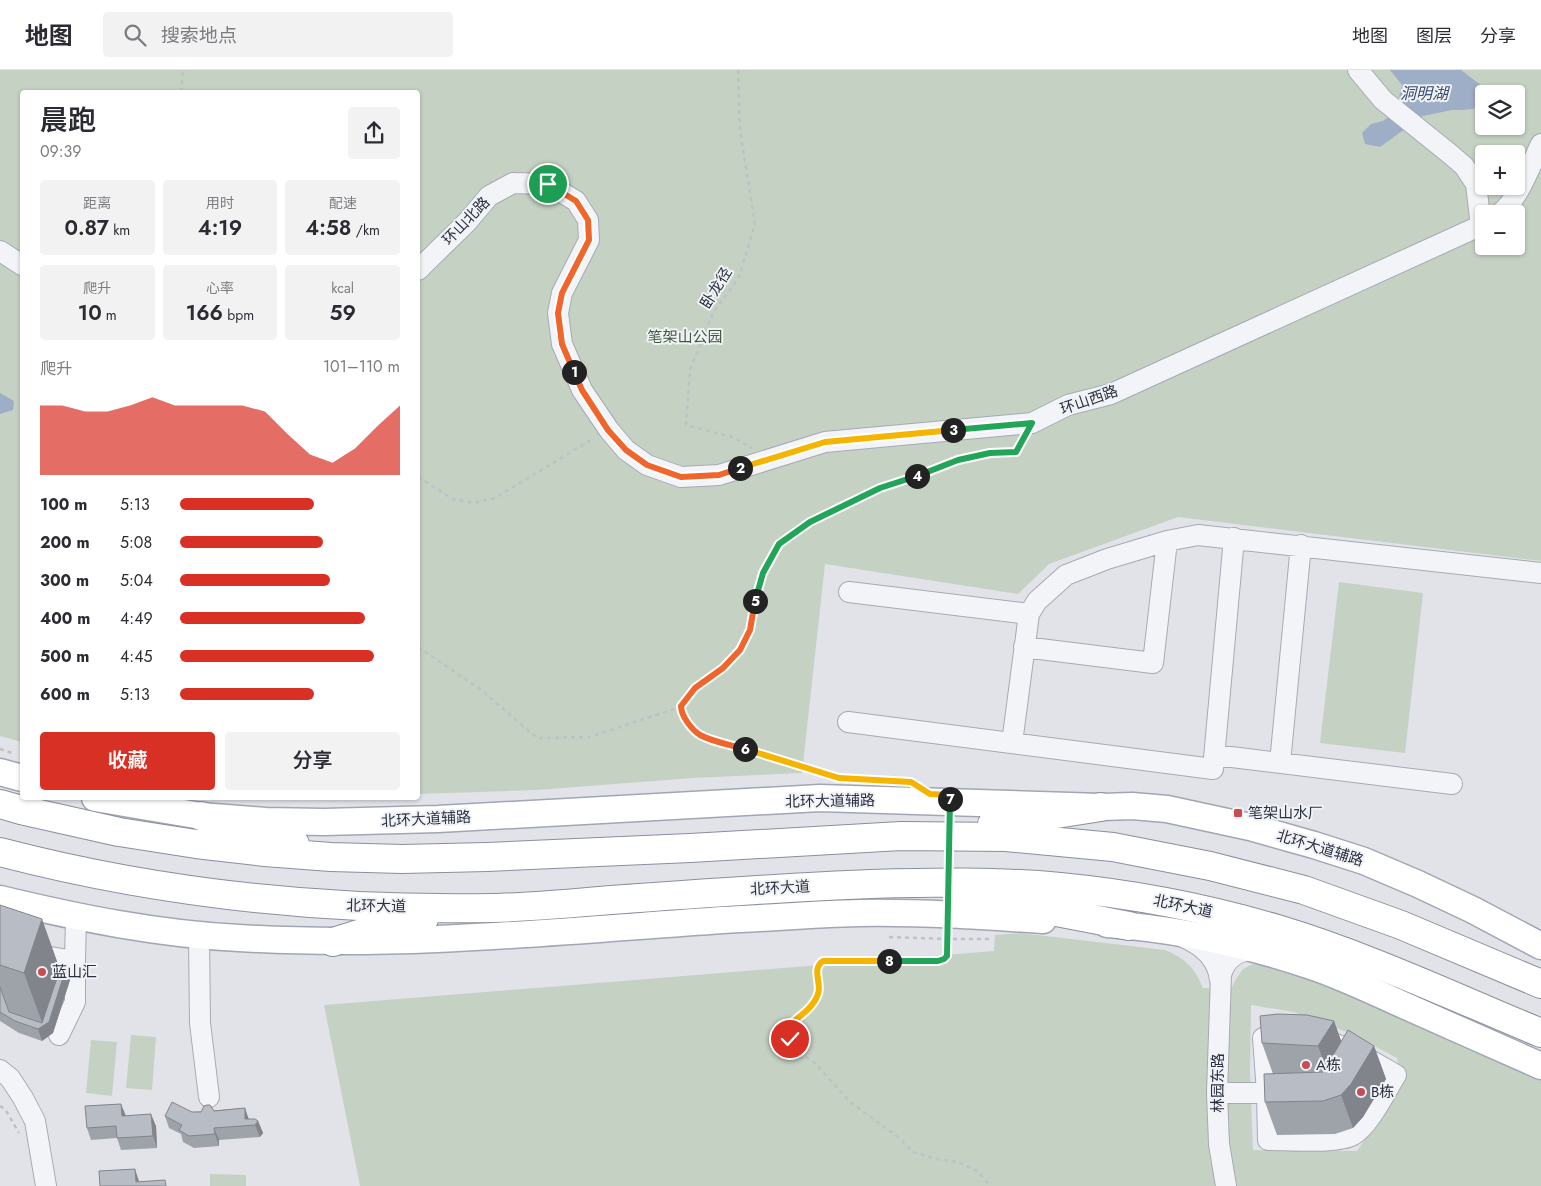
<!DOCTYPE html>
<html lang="zh">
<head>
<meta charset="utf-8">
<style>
  :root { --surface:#fff; --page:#f2f2f3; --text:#2b2b33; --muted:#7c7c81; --line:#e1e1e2; --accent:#d93025 }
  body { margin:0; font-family:Jost,"Noto Sans SC",sans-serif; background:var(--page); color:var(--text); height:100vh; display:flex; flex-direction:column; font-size:19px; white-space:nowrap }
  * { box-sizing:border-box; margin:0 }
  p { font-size:16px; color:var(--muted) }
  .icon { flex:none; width:28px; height:28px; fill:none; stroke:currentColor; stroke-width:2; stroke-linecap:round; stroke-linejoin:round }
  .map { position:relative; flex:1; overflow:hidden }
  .drawer { position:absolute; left:20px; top:20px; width:400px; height:710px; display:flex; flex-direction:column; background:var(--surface); border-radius:5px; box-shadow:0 1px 4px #0004 }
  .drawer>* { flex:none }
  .fabs { position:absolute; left:1475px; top:15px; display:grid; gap:10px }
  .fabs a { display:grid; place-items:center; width:50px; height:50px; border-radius:5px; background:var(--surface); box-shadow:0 1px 4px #0004; font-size:25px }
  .pin { position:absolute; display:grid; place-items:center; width:42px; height:42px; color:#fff; margin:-21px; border:2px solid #fff; border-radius:50%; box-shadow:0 1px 5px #0007 }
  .km { position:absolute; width:25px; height:25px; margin:-12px; border-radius:50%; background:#222; color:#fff; font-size:14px; line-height:25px; text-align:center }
  .round { display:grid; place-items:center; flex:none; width:52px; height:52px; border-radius:5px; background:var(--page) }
  .summary { display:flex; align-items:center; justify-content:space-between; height:85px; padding:0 20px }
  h1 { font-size:28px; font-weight:600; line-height:38px }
  .figures { display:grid; grid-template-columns:repeat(3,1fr); gap:8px; height:85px; padding:5px 20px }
  .figures div { display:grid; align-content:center; border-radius:5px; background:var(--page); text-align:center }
  .figures b { font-size:21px; font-weight:600 }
  .figures small { font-size:14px; font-weight:400 }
  .figures p { font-size:14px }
  .chart { height:140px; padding:10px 20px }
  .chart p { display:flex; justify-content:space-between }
  .chart svg { width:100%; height:90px; margin-top:5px; fill:var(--accent); opacity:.7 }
  .button { display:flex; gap:10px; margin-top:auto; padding:10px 20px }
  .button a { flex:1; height:58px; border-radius:5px; background:var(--accent); color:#fff; font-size:20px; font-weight:600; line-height:58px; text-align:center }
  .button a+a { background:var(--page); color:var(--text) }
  ul { padding:0 20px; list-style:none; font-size:16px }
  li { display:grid; grid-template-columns:80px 60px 1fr; align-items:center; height:38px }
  li i { height:12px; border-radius:6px; background:var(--accent) }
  header { display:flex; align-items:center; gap:30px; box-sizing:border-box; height:70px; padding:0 25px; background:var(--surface); border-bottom:1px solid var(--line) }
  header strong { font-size:24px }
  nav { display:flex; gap:28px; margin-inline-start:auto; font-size:18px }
  .search { width:350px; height:45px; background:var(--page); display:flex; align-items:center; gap:12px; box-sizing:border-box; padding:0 18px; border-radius:5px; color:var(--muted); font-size:19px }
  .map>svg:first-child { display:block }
</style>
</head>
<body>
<header>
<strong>地图</strong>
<div class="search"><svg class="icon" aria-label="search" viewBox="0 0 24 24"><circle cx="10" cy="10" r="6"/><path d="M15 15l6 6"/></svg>搜索地点</div>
<nav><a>地图</a><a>图层</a><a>分享</a></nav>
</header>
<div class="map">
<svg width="1541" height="1116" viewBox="0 0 1541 1116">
  <rect width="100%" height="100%" fill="#e1e3e9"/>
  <path fill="#c5d2c3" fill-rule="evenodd" d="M 0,0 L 1541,0 L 1541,491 L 1178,447 L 1049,494 L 1018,524 L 825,494 L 802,703 L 693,708 L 537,720 L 418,724 L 418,22 L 22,22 L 22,672 L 0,666 ZM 1484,24 L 1516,24 L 1516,56 L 1484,56 ZM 1484,84 L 1516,84 L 1516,116 L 1484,116 ZM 1484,144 L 1516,144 L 1516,176 L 1484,176 Z
    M 1339,512 L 1423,523 L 1405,683 L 1320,673 Z
    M 1020,863 L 1165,880 C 1185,888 1195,898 1203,918 L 1231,919 L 1236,909 L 1243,899 L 1253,894 L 1273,896 L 1333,918 L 1541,1009 L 1541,1116 L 360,1116 L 324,935 L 994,881 L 995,865 ZM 1251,935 L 1294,942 L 1352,964 L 1397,988 L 1401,1016 L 1357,1081 L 1253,1080 L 1250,1005 Z
    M 131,965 L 156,967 L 152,1020 L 126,1018 Z
    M 91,970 L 117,972 L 112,1026 L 86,1023 Z
    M 210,1104 L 246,1105 L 246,1116 L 210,1116 Z"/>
  <path fill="#9eaec6" d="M 1390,0 L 1461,0 L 1482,16 L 1485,22 L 1483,31 L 1473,39 L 1463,40 L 1452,40 L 1423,46 L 1380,77 L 1365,74 L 1362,63 L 1371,54 L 1383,51 L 1391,45 L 1399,27 L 1402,15 Z
    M 0,323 L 14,331 L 13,340 L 0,344 Z"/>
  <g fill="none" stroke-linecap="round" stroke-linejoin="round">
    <g stroke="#a6aab3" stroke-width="22">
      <path id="minor" d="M 1358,0 L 1383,30 L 1450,84 L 1464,96 L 1476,114 L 1481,156
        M 1499,144 C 1518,131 1531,94 1541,74
        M 0,181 L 22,195
        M 418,200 L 467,152 L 489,126 L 513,113 L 548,114 L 576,131 L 588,150 L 589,170 L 562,223 L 558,243 L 562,274 L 582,320 L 609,360 L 626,380 L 647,395 L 681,407 L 719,405 L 825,372 L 1032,353 L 1068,335 L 1111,324 L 1484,154
        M 849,522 L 1029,544
        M 1024,577 L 1153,593 L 1167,471
        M 848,652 L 1213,699 L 1234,468
        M 1012,673 L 1029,544 L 1037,531 L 1066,505 L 1107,489 L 1167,471 L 1198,465 L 1541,503
        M 1215,685 L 1452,714
        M 1280,693 L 1301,475
        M 199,865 L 200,953 L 209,1027
        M 1183,867 C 1202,875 1218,889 1220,910
        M 0,875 L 38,885 L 75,891 L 76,847
        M 59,965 L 75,932 L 75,891
        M 1298,966 C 1341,971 1360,984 1396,1005 C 1386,1021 1369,1056 1353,1065 C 1338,1074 1288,1070 1268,1070 L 1267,1023 L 1263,968 Z
        M 0,1000 L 10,1008 L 23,1028 L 35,1051 L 46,1116
        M 1217,1023 L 1280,1023
        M 1226,1116 L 1219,1074 L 1217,1023 L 1221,905 C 1225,890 1237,880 1254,880"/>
    </g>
    <g stroke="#a1a6b4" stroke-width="29">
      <path id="major" d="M 0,702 L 22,708
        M 95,728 L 201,746 L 266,751 L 324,752 L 438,749 L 820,728 L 1101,737 L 1132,736 L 1167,739 L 1250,757 L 1314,775 L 1364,791 L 1418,814 L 1473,840 L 1541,876
        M 0,829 C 79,848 158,864 239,868 C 400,878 562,861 723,850 C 768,848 814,844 859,843 C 921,842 982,846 1043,850
        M 1107,854 C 1176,859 1246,874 1311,896 C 1341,906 1370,920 1399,933 C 1446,954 1494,975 1541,996"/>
    </g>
    <g stroke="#898f9e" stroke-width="30">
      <path id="highway" d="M 0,734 L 21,740 L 119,762 L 196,774 L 265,782 L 331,787 L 402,789 L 487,787 L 690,778 L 901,766 L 1006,767 L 1113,777 L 1210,796 L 1304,820 L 1401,855 L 1541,914
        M 201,746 L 295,774
        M 992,754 L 1101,737
        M 0,782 C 161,824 326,841 493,838 C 537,837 582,832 626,829 C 708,823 789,817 871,814 C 934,812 997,811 1060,817 C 1133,824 1206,838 1277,859 C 1367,886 1454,927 1541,963
        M 964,828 L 1041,839 L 1129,856
        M 333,872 C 363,862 393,854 424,849"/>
    </g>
    <path stroke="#bfc1c7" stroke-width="2.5" stroke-dasharray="4 4" stroke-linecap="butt" d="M 738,0 L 740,60 L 755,154 L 739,207 L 713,243 L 690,300 L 686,355 L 732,367 L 752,378
      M 181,22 L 183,0
      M 418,407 L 453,429 L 474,433 L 495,428 L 594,368
      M 418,577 L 480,619 L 537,668 L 590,667 L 680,637
      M 712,669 C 708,668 703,667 700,664 C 691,659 682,646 681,637 L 695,618 L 723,598 L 740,580 L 750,560 L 753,536 L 763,503 L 779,474 L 811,451 L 880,418 L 917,406 L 958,390 L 990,383 L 1016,383 L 1023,370
      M 0,679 L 12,683
      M 889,867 L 948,869 L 989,869
      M 948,869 L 947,885 L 944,889 L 938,891 L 823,891 C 811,899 822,913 818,924 C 814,936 803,944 794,951 L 791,969 L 798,981 L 815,993 L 850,1032 L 898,1067 L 913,1082 L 936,1089 L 958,1092 L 977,1101 L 988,1113 L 988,1116
      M 0,1036 L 5,1039 L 19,1063"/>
    <use href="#minor" stroke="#f3f4f7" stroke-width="20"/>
    <use href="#major" stroke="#fff" stroke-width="26"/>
    <use href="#highway" stroke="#fff" stroke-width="28"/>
    <path stroke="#bfc1c7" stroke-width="2.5" stroke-dasharray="4 4" stroke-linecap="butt" d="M 712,669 L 839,708 L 911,712 L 930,724 L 950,725 L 948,869"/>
  </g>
  <path fill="#9ea2a9" d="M 0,835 L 58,895 L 66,898 L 70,910 L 53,963 L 42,971 L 19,963 L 0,951 Z
    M 1334,951 L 1341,972 L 1374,976 L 1386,1009 L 1363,1047 L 1353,1058 L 1335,1064 L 1277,1065 L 1265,1032 L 1273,1004 L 1262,973 Z
    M 245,1038 L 248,1049 L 258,1051 L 263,1063 L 260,1067 L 219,1070 L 219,1076 L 194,1078 L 183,1072 L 181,1064 L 169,1058 L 165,1046 L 192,1042 Z
    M 126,1046 L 156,1056 L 157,1078 L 121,1080 L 117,1068 L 91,1070 L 87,1058 Z"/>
  <path fill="#81848a" d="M 42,849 L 63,908 L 66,898 L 70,910 L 53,963 L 42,971 L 38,959 L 43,955 L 24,903 Z
    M 1334,951 L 1346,984 L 1330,1009 L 1318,976 Z
    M 1374,976 L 1386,1009 L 1363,1047 L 1353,1058 L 1341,1025 Z
    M 121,1034 L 126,1046 L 122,1046 Z
    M 245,1038 L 249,1050 L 245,1049 Z
    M 151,1044 L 156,1056 L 157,1078 L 153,1066 Z
    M 258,1051 L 263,1063 L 260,1067 L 255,1055 Z
    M 214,1058 L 219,1070 L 219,1076 L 215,1064 Z
    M 135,1099 L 139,1111 L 136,1112 Z"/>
  <path fill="#b8bcc5" stroke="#81848a" d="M 0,835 L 42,849 L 24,903 L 0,895 Z
    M 58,895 L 66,898 L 49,952 L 38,959 L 15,951 L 0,942 L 0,917 L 9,942 L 42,953 L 60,899 Z
    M 1278,944 L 1307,945 L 1334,951 L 1318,976 L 1262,973 L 1260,946 Z
    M 1348,960 L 1374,976 L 1351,1014 L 1341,1025 L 1323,1031 L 1265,1032 L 1264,1004 L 1323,1002 Z
    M 172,1032 L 192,1042 L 201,1042 L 204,1036 L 207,1035 L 210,1035 L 214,1041 L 245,1038 L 245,1049 L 255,1049 L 258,1051 L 255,1055 L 214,1058 L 215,1064 L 189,1066 L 179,1060 L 182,1055 L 165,1046 Z
    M 121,1034 L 122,1046 L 151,1044 L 153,1066 L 117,1068 L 116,1056 L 87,1058 L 85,1036 Z
    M 135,1099 L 136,1112 L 165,1110 L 166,1116 L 100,1116 L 99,1101 Z"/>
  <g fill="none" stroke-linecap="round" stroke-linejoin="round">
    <g stroke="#fff" stroke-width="10">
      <path id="split-1" d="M 548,114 L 576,131 L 588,150 L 589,170 L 562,223 L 558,243 L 562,274 L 574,302"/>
    </g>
    <g stroke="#fff" stroke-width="10">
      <path id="split-2" d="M 574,302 L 582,320 L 608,360 L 626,380 L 647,395 L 681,407 L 719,405 L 740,398"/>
    </g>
    <g stroke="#fff" stroke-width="10">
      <path id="split-3" d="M 740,398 L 825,372 L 953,360"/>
    </g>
    <g stroke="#fff" stroke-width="10">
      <path id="split-4" d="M 917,406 L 958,390 L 990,383 L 1016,382 L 1032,353 L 953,360"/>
    </g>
    <g stroke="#fff" stroke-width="10">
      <path id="split-5" d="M 755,531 L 763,503 L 779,474 L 810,452 L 880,418 L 917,406"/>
    </g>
    <g stroke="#fff" stroke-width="10">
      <path id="split-6" d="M 745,679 C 731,675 713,672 700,665 C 692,660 681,646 681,636 L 695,618 L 723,598 L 740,580 L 750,560 L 755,531"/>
    </g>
    <g stroke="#fff" stroke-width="10">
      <path id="split-7" d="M 745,679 L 839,708 L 911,712 L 930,724 L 950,725 L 950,729"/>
    </g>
    <g stroke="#fff" stroke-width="10">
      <path id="split-8" d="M 889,891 L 938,891 L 944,889 L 947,886 L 950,729"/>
    </g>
    <g stroke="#fff" stroke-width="10">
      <path id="split-9" d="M 790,969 L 794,951 C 803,944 814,936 818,924 C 822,913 811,899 823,891 L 889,891"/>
    </g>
    <use href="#split-1" stroke="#f0652b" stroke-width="6"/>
    <use href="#split-2" stroke="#f0652b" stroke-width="6"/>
    <use href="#split-3" stroke="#f5b400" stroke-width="6"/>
    <use href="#split-4" stroke="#22a559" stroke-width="6"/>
    <use href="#split-5" stroke="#22a559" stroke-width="6"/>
    <use href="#split-6" stroke="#f0652b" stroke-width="6"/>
    <use href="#split-7" stroke="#f5b400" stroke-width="6"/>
    <use href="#split-8" stroke="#22a559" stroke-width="6"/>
    <use href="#split-9" stroke="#f5b400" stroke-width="6"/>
  </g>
  <g fill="#c54e54" stroke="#f0f2f6" stroke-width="2">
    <rect x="1233" y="738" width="10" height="10" rx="2.5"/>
    <circle cx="42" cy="902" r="5"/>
    <circle cx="1306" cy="995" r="5"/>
    <circle cx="1361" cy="1022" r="5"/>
  </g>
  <g text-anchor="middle" stroke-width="4" stroke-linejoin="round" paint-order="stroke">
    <g font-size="15" fill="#2a303f" stroke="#f0f2f6">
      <text transform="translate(466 151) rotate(-46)" y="5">环山北路</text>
      <text transform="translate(716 218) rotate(-58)" y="5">卧龙径</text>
      <text transform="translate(1089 330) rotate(-19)" y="5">环山西路</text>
      <text transform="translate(830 731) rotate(-1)" y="5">北环大道辅路</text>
      <text transform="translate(426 749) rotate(-3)" y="5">北环大道辅路</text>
      <text transform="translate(1320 778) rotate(17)" y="5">北环大道辅路</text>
      <text transform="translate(780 818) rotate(-3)" y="5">北环大道</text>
      <text transform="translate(376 836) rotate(1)" y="5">北环大道</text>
      <text transform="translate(1183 836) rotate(12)" y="5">北环大道</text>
      <text transform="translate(1218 1013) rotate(-90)" y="5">林园东路</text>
    </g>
    <g font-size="15" fill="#3b5a39" stroke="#f0f2f6">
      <text x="685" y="272">笔架山公园</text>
    </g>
    <g font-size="15" fill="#2a303f" stroke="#f0f2f6" text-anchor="start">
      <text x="1248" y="748">笔架山水厂</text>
      <text x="52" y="907">蓝山汇</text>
      <text x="1316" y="1000">A栋</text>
      <text x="1371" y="1027">B栋</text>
    </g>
    <g font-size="16" font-style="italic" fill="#374b70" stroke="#f0f2f6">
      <text x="1424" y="29">洞明湖</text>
    </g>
  </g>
</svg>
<div class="fabs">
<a><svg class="icon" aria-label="layers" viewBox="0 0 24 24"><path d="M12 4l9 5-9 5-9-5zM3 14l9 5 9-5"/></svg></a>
<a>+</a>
<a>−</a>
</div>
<div class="pin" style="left:548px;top:114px;background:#1e9e55"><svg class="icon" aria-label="arrive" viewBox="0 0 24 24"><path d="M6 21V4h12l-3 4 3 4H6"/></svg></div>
<div class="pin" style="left:790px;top:969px;background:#d93025"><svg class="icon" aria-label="check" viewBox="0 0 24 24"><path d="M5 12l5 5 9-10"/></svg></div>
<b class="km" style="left:574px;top:302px">1</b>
<b class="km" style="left:740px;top:398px">2</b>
<b class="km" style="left:953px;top:360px">3</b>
<b class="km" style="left:917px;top:406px">4</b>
<b class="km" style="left:755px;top:531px">5</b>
<b class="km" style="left:745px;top:679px">6</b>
<b class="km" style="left:950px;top:729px">7</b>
<b class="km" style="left:889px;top:891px">8</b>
<section class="drawer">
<div class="summary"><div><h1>晨跑</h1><p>09:39</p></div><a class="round"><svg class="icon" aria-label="share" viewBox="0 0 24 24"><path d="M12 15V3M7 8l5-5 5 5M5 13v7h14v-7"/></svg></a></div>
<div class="figures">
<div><p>距离</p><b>0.87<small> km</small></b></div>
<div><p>用时</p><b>4:19</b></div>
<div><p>配速</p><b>4:58<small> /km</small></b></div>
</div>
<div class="figures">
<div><p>爬升</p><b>10<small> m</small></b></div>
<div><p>心率</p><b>166<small> bpm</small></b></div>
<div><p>kcal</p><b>59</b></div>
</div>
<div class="chart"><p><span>爬升</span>101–110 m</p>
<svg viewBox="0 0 160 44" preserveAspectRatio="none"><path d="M0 44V10L10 10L20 13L30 13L40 10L50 6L60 10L70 10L80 10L90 10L100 13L110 24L120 34L130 38L140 31L150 20L160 10V44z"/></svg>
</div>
<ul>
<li><b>100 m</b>5:13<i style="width:61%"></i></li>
<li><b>200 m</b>5:08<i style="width:65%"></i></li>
<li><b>300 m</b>5:04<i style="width:68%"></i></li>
<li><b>400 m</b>4:49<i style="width:84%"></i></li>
<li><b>500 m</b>4:45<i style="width:88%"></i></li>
<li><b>600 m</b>5:13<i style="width:61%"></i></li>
</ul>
<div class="button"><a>收藏</a><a>分享</a></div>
</section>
</div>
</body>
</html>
